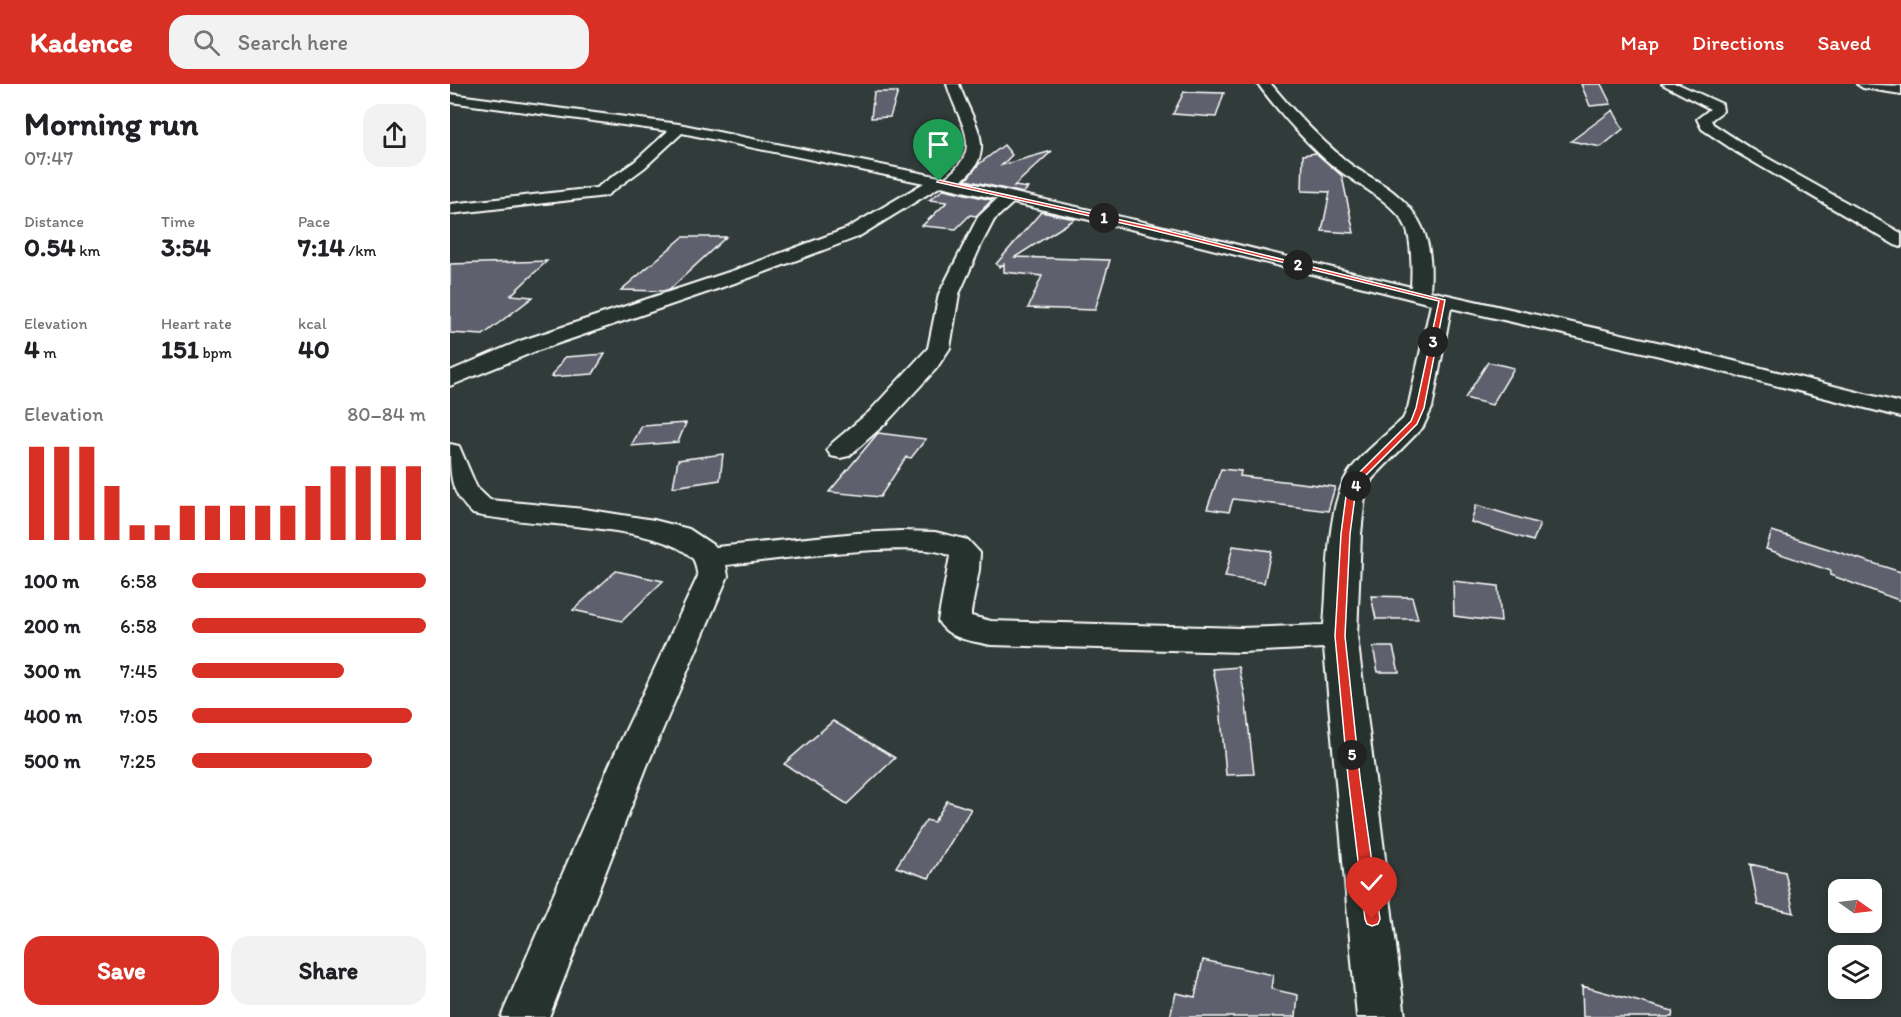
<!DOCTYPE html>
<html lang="en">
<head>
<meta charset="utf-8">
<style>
  :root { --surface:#fff; --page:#f2f2f2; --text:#202124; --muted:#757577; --accent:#d93025 }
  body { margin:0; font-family:Itim,sans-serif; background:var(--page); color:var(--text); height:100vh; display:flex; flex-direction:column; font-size:22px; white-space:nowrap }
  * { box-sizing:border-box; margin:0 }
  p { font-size:20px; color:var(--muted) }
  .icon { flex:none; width:33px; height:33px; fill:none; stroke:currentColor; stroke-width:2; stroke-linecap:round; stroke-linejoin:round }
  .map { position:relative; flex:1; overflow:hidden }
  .drawer { display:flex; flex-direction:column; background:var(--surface); width:450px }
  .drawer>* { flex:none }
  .needle { width:39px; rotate:104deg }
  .controls { position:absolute; left:1378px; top:795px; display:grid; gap:12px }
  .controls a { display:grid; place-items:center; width:54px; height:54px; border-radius:12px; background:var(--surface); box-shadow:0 3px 15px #0003; font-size:30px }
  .pin { position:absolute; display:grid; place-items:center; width:51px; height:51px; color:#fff; margin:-62px -26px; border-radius:50% 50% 50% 0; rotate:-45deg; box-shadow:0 0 6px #0007 }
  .pin .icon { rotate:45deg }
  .km { position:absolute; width:30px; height:30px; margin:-15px; border-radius:50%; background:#222; color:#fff; font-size:16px; line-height:30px; text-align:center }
  .round { display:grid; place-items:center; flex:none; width:63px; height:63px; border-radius:18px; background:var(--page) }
  .head { display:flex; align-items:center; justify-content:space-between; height:102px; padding:0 24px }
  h1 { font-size:33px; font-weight:700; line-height:45px }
  .metrics { display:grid; grid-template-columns:repeat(3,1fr); gap:9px; height:102px; padding:6px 24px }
  .metrics div { display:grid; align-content:center }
  .metrics b { font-size:26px; font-weight:700 }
  .metrics small { font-size:16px; font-weight:400 }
  .metrics p { font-size:16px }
  .chart { height:168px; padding:12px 24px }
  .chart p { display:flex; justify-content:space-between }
  .chart svg { width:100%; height:108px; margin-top:6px; stroke:var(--accent); stroke-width:6 }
  .primary-button { display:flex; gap:12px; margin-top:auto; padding:12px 24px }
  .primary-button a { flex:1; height:69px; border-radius:18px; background:var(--accent); color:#fff; font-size:24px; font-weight:700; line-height:69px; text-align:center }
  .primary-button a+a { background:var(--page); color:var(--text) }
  ul { padding:0 24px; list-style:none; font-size:20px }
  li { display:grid; grid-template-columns:96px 72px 1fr; align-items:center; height:45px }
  li i { height:15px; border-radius:8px; background:var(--accent) }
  header { display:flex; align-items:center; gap:36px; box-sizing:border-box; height:84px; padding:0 30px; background:var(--accent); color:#fff }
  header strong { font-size:28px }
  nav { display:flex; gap:33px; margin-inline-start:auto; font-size:21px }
  .search { width:420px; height:54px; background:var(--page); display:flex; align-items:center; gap:15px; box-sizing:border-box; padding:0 21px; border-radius:18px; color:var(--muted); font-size:22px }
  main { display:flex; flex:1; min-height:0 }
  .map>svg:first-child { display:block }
</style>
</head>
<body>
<header>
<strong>Kadence</strong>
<div class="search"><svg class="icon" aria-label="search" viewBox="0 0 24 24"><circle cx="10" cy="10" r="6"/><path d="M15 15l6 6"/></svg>Search here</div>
<nav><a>Map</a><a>Directions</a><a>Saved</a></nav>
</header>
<main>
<section class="drawer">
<div class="head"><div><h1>Morning run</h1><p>07:47</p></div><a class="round"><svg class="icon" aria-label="share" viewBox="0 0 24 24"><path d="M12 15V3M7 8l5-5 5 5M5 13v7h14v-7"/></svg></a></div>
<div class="metrics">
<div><p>Distance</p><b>0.54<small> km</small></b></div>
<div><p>Time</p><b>3:54</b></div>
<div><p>Pace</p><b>7:14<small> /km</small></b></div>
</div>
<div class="metrics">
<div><p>Elevation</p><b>4<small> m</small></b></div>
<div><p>Heart rate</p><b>151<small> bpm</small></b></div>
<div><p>kcal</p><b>40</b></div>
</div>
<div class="chart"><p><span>Elevation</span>80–84 m</p>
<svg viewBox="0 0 160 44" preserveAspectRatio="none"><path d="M5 44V6M15 44V6M25 44V6M35 44V22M45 44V38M55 44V38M65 44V30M75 44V30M85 44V30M95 44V30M105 44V30M115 44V22M125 44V14M135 44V14M145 44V14M155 44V14"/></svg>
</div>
<ul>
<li><b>100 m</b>6:58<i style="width:100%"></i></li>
<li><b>200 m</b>6:58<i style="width:100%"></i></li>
<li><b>300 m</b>7:45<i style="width:65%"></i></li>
<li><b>400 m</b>7:05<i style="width:94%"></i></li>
<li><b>500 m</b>7:25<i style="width:77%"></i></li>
</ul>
<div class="primary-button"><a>Save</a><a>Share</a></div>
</section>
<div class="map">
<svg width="1451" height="933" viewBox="0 0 1451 933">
  <rect width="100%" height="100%" fill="#313c3a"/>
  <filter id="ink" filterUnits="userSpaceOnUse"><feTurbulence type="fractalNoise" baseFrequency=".0167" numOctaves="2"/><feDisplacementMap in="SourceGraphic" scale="12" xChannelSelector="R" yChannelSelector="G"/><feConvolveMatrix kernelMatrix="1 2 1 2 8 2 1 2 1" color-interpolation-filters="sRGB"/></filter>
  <g filter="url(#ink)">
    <path fill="#5f606d" stroke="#fff" stroke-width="1.5" d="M 1131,0 L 1151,0 L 1161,20 L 1140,22 Z
      M 424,8 L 448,8 L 440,33 L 421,34 Z
      M 734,8 L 774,9 L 766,33 L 723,30 Z
      M 1163,26 L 1173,45 L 1151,63 L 1121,57 Z
      M 554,61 L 562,71 L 552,81 L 602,67 L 564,102 L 578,104 L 573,109 L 516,96 L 529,80 Z
      M 866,69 L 892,92 L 904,149 L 872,147 L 880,108 L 852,107 L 853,71 Z
      M 494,105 L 542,116 L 526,132 L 520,131 L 506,145 L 472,142 L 497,118 L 479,116 Z
      M 591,128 L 625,135 L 565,173 L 660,176 L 645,226 L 578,224 L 592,192 L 554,188 L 554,180 L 549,183 L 546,180 Z
      M 233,153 L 276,153 L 220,205 L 213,207 L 171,206 Z
      M 97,177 L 61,211 L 83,213 L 33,251 L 0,249 L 0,180 Z
      M 155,270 L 143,290 L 101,293 L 115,273 Z
      M 1038,278 L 1064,284 L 1042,321 L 1015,314 Z
      M 236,339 L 228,358 L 181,362 L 192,342 Z
      M 428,349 L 476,355 L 461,374 L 456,373 L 430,413 L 379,408 Z
      M 273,370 L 270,396 L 223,403 L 228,376 Z
      M 771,385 L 791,387 L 790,392 L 885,403 L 878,427 L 783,415 L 779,428 L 757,425 Z
      M 1026,421 L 1090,440 L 1083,457 L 1021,438 Z
      M 1322,447 L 1451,488 L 1451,517 L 1380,491 L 1381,487 L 1316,465 Z
      M 783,462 L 821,467 L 814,499 L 775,493 Z
      M 166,487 L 213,497 L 172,537 L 123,526 Z
      M 1003,497 L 1048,502 L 1051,538 L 1004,532 Z
      M 921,512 L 962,513 L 968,535 L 926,535 Z
      M 923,563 L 943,563 L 949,588 L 928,588 Z
      M 789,583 L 795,612 L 804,690 L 776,691 L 770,621 L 763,585 Z
      M 383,637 L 445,674 L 397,720 L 334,680 Z
      M 497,717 L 521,725 L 479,794 L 446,783 L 476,736 L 484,738 Z
      M 1300,780 L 1335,788 L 1344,829 L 1308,821 Z
      M 753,876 L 823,891 L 821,905 L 848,911 L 846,933 L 720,933 L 726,909 L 745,913 Z
      M 1132,902 L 1223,927 L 1222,933 L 1133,933 Z"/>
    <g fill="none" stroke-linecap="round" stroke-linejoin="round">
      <g stroke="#fff" stroke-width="4">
        <path id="street" d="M 497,0 L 509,0 C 521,37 551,66 511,97 L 698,139 L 961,203 C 962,187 962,158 956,143 C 946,119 906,100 886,84 C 862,66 826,25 808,0 L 821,0 C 843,27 868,53 895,76 C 911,90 932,97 948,112 C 978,138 983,169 980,207 L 1216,260 L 1451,319 L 1451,333 L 1214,273 L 1001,224 L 982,324 L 973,343 L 922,395 L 915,412 L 911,450 L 907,552 L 955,933 L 907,933 L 874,564 L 791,568 L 541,561 C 522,557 498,555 488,537 L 500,472 C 475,454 314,477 276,481 L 278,492 L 197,682 L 99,933 L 51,933 L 159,682 L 248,492 C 246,486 246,479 243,475 C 213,439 71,442 23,430 C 0,409 0,393 0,360 L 9,362 L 27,404 L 40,416 L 134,425 L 204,436 L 239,445 L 266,463 L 407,449 L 451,447 L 485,448 L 518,456 L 530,469 L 529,486 L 521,528 L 521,532 L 541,537 L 791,544 L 874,541 C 878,499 876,426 897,391 C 909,372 936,351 953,335 L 958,324 L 981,220 L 698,149 L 563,119 L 544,136 L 531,161 L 509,210 L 500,264 L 486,285 L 437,338 L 399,372 L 390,374 L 381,372 L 377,366 L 381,360 L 419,328 L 478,264 L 489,210 L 528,133 L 547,115 L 491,102 L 408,153 L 302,193 L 86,267 L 0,302 L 0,287 L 70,257 L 288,185 L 396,145 L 474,99 L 232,49 L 194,84 L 156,112 L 0,130 L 0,120 L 146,104 L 184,78 L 218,47 L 0,18 L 0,10 L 229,40 L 495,94 C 537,63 508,40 497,0 Z
          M 1212,0 L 1228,0 L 1272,20 L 1273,27 L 1261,36 L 1263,40 L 1298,63 L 1451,149 L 1451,163 L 1445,161 L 1288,69 L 1252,45 L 1247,35 L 1260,25 Z
          M 1407,0 L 1451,2 L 1451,10 L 1413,4 Z"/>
      </g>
      <use href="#street" fill="#26332d" fill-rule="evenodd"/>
    </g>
  </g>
  <path fill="#d93025" stroke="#fff" stroke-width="1.5" d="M 489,96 L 698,142 L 995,216 L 974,324 L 967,340 L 914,393 L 905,412 L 900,450 L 895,552 L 910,693 L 930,835 L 928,840 L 922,842 L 917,840 L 915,835 L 898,693 L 885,552 L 891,450 L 896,412 L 906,392 L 961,337 L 966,324 L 989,217 L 698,145 L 487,98 Z"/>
</svg>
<div class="controls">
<a><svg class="needle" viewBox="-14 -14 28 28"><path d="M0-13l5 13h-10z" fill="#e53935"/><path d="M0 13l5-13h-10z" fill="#757577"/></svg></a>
<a><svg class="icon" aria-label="layers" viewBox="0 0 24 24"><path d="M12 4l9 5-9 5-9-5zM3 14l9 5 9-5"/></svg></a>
</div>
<div class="pin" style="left:489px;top:97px;background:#1e9e55"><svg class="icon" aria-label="arrive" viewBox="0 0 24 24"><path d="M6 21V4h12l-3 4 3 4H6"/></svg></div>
<div class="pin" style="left:922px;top:835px;background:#d93025"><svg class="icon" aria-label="check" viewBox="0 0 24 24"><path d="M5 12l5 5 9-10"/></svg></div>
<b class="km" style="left:654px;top:134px">1</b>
<b class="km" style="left:848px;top:181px">2</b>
<b class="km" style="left:983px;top:258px">3</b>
<b class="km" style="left:906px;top:402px">4</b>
<b class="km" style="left:902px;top:671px">5</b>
</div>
</main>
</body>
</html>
